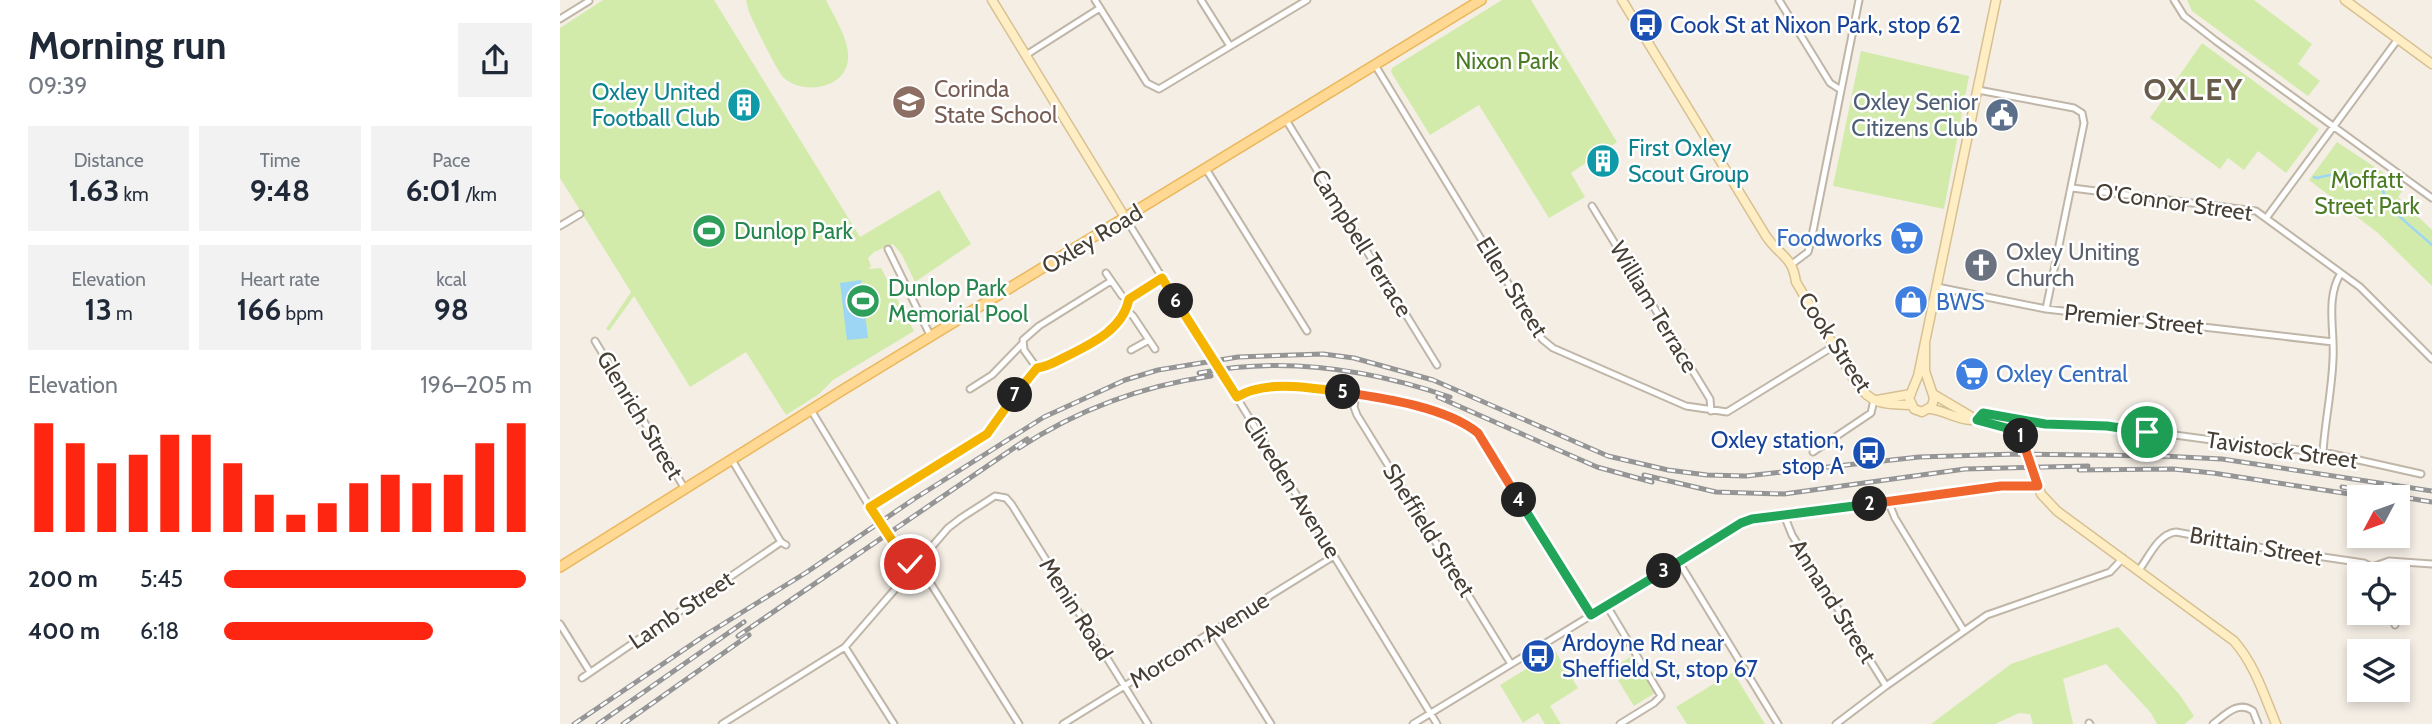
<!DOCTYPE html>
<html lang="en">
<head>
<meta charset="utf-8">
<style>
  :root { --surface:#fff; --page:#f2f2f3; --text:#1f2937; --muted:#747a83; --accent:#ff2611 }
  body { margin:0; font-family:Cabin,sans-serif; background:var(--page); color:var(--text); height:100vh; display:flex; flex-direction:column; font-size:26px; white-space:nowrap }
  * { box-sizing:border-box; margin:0 }
  p { font-size:23px; color:var(--muted) }
  .icon { flex:none; width:38px; height:38px; fill:none; stroke:currentColor; stroke-width:2; stroke-linecap:round; stroke-linejoin:round }
  .map { position:relative; flex:1; overflow:hidden }
  .sheet { display:flex; flex-direction:column; background:var(--surface); width:560px }
  .sheet>* { flex:none }
  .needle { width:46px; rotate:229deg }
  .controls { position:absolute; left:1787px; top:485px; display:grid; gap:14px }
  .controls a { display:grid; place-items:center; width:63px; height:63px; border-radius:0px; background:var(--surface); box-shadow:0 4px 10px #0003; font-size:35px }
  .pin { position:absolute; display:grid; place-items:center; width:60px; height:60px; color:#fff; margin:-30px; border:4px solid #fff; border-radius:50%; box-shadow:0 2px 7px #0007 }
  .km { position:absolute; width:35px; height:35px; margin:-18px; border-radius:50%; background:#222; color:#fff; font-size:19px; line-height:35px; text-align:center }
  .round { display:grid; place-items:center; flex:none; width:74px; height:74px; border-radius:0px; background:var(--page) }
  .overview { display:flex; align-items:center; justify-content:space-between; height:119px; padding:0 28px }
  h1 { font-size:38px; font-weight:800; line-height:52px }
  .metrics { display:grid; grid-template-columns:repeat(3,1fr); gap:10px; height:119px; padding:7px 28px }
  .metrics div { display:grid; align-content:center; border-radius:0px; background:var(--page); text-align:center }
  .metrics b { font-size:30px; font-weight:800 }
  .metrics small { font-size:19px; font-weight:400 }
  .metrics p { font-size:19px }
  .chart { height:196px; padding:14px 28px }
  .chart p { display:flex; justify-content:space-between }
  .chart svg { width:100%; height:126px; margin-top:7px; stroke:var(--accent); stroke-width:6 }
  ul { padding:0 28px; list-style:none; font-size:23px }
  li { display:grid; grid-template-columns:112px 84px 1fr; align-items:center; height:52px }
  li i { height:18px; border-radius:9px; background:var(--accent) }
  main { display:flex; flex:1; min-height:0 }
  .map>svg:first-child { display:block }
</style>
</head>
<body>
<main>
<section class="sheet">
<div class="overview"><div><h1>Morning run</h1><p>09:39</p></div><a class="round"><svg class="icon" aria-label="share" viewBox="0 0 24 24"><path d="M12 15V3M7 8l5-5 5 5M5 13v7h14v-7"/></svg></a></div>
<div class="metrics">
<div><p>Distance</p><b>1.63<small> km</small></b></div>
<div><p>Time</p><b>9:48</b></div>
<div><p>Pace</p><b>6:01<small> /km</small></b></div>
</div>
<div class="metrics">
<div><p>Elevation</p><b>13<small> m</small></b></div>
<div><p>Heart rate</p><b>166<small> bpm</small></b></div>
<div><p>kcal</p><b>98</b></div>
</div>
<div class="chart"><p><span>Elevation</span>196–205 m</p>
<svg viewBox="0 0 160 44" preserveAspectRatio="none"><path d="M5 44V6M15 44V13M25 44V20M35 44V17M45 44V10M55 44V10M65 44V20M75 44V31M85 44V38M95 44V34M105 44V27M115 44V24M125 44V27M135 44V24M145 44V13M155 44V6"/></svg>
</div>
<ul>
<li><b>200 m</b>5:45<i style="width:98%"></i></li>
<li><b>400 m</b>6:18<i style="width:68%"></i></li>
</ul>
</section>
<div class="map">
<svg width="1872" height="724" viewBox="0 0 1872 724">
  <rect width="100%" height="100%" fill="#f4eee5"/>
  <path fill="#d2ebab" d="M 43,0 L 154,0 L 300,237 L 379,190 L 411,244 L 355,282 L 342,255 L 333,244 L 314,252 L 308,258 L 311,266 L 308,269 L 321,268 L 354,331 L 273,380 L 259,394 L 226,415 L 186,352 L 130,387 L 74,296 L 49,331 L 46,329 L 71,292 L 0,178 L 0,28 Z
    M 186,0 L 266,0 C 274,17 290,40 288,60 C 285,89 243,95 224,78 C 216,70 195,25 189,12 Z
    M 942,0 L 971,0 L 1057,142 L 1011,173 L 1025,197 L 989,218 L 919,105 L 870,135 L 831,72 L 832,68 Z
    M 1627,0 L 1694,0 L 1752,44 L 1738,64 L 1760,81 L 1748,96 L 1632,11 Z
    M 1642,43 L 1759,129 L 1726,173 L 1698,151 L 1684,170 L 1668,158 L 1660,169 L 1590,118 Z
    M 1301,51 L 1409,76 L 1384,209 L 1273,186 Z
    M 1777,142 L 1845,187 L 1838,197 L 1872,230 L 1872,286 L 1818,233 L 1749,180 Z
    M 1558,627 L 1619,694 L 1634,716 L 1625,724 L 1597,724 L 1591,713 L 1546,664 L 1503,679 L 1513,724 L 1473,724 L 1470,714 L 1459,713 L 1435,724 L 1371,724 L 1451,664 Z
    M 995,651 L 1018,688 L 990,706 L 1001,724 L 985,724 L 978,713 L 963,723 L 940,685 Z
    M 1072,656 L 1095,693 L 1074,706 L 1051,669 Z
    M 1173,672 L 1205,724 L 1127,724 L 1116,707 Z"/>
  <path fill="#9dd6f5" d="M 301,280 L 308,338 L 287,340 L 280,283 Z"/>
  <g fill="none" stroke-linecap="round" stroke-linejoin="round">
    <path stroke="#9dd6f5" stroke-width="2.5" d="M 1754,177 L 1757,178 C 1778,172 1802,171 1820,187 C 1826,193 1825,201 1830,207 C 1843,221 1858,232 1872,245"/>
    <g stroke="#c0b6a7" stroke-width="9">
      <path id="street" d="M 535,0 L 587,83 L 599,89 L 747,0
        M 641,0 L 670,46
        M 1219,0 L 1270,83 L 1281,90
        M 1614,0 L 1624,16 L 1656,41 L 1872,198
        M 0,19 L 29,1
        M 466,55 L 540,8
        M 815,65 L 982,339 L 993,348 L 1126,406 L 1167,412 L 1274,346
        M 1418,90 L 1514,108 L 1522,113 L 1524,123 L 1486,309
        M 726,120 L 877,365
        M 646,169 L 747,331
        M 1512,188 L 1696,211 L 1800,287 L 1872,359
        M 1032,206 L 1150,399 L 1151,411
        M 1707,217 L 1838,39
        M 566,219 L 647,350
        M 0,226 L 20,214
        M 328,249 L 371,337
        M 1232,264 L 1248,252 L 1251,241 L 1299,0
        M 546,273 L 562,296 L 569,298 L 602,278
        M 1377,287 L 1486,309 L 1773,342
        M 35,341 L 125,489
        M 571,350 L 589,340
        M 477,368 L 464,350 L 463,340 L 479,326 L 551,281
        M 666,380 L 877,724
        M 410,389 L 432,375 L 463,343
        M 796,394 L 794,407 L 797,415 L 951,664
        M 677,397 C 718,370 880,403 918,433 L 1031,615
        M 251,410 L 317,519 L 343,557 L 366,576 L 459,724
        M 1417,420 L 1423,413 L 1484,423 L 1547,426 L 1697,446 L 1763,452 L 1861,474
        M 1253,452 L 1311,413 L 1314,400
        M 1763,452 C 1765,421 1772,390 1773,359 C 1775,331 1765,298 1781,273
        M 172,460 L 221,542 L 226,545
        M 1328,501 L 1335,518 L 1404,631
        M 310,507 L 427,434 L 477,368 L 488,366 L 540,339 L 566,310 L 573,316 L 595,349
        M 1224,515 L 1232,535 L 1326,686
        M 1119,562 L 1218,724
        M 1579,570 C 1589,557 1598,534 1616,532 L 1709,549 L 1804,563 L 1812,567 L 1829,561 L 1872,564
        M 1047,606 L 1101,696 L 1094,703 L 1060,724
        M 1831,612 L 1835,625
        M 0,624 L 30,672
        M 653,631 L 711,724
        M 285,647 L 334,724
        M 22,678 L 221,542
        M 1529,723 L 1530,724
        M 162,724 L 285,647 L 388,528 L 401,518 L 435,496 L 446,498 L 452,505 L 588,724
        M 503,724 L 774,556
        M 853,724 L 1181,524 L 1192,519 L 1441,486 L 1478,486
        M 1276,724 L 1326,686 L 1427,615 L 1550,572 L 1563,558
        M 1653,724 C 1665,715 1678,700 1693,711 L 1698,724"/>
    </g>
    <g stroke="#d7c092" stroke-width="11">
      <path id="secondary" d="M 432,0 L 566,219
        M 1062,0 L 1206,236 C 1220,257 1232,255 1236,282 L 1296,383 C 1313,406 1325,404 1351,405
        M 1785,0 L 1872,64
        M 1365,342 L 1365,371 L 1374,398 L 1372,406 L 1362,412 L 1354,409 L 1349,398 L 1358,376 L 1436,0
        M 1373,394 L 1417,420 L 1454,430 L 1462,437 L 1467,449
        M 1317,400 L 1351,394
        M 1370,409 C 1385,410 1398,421 1414,420
        M 1477,481 L 1481,494 L 1497,511 L 1674,641 C 1695,665 1704,695 1716,724"/>
    </g>
    <g stroke="#ebb75c" stroke-width="12">
      <path id="primary" d="M 0,567 L 281,391 L 921,0"/>
    </g>
    <use href="#street" stroke="#fff" stroke-width="5"/>
    <use href="#secondary" stroke="#ffedc4" stroke-width="8"/>
    <use href="#primary" stroke="#ffd993" stroke-width="9"/>
    <g stroke="#959595" stroke-width="5">
      <path id="rail" d="M 639,373 C 724,356 809,369 890,397
        M 878,397 L 1037,467 L 1092,482
        M 459,448 C 517,410 582,386 651,376
        M 1519,470 L 1613,469 L 1653,473 L 1790,494
        M 1084,475 L 1156,492 L 1224,494 L 1405,469 L 1528,466
        M 1782,487 L 1872,502
        M 178,636 L 467,439
        M 14,724 L 147,634 L 247,572 L 354,499 L 484,417 L 565,380 L 598,370 L 678,357 L 763,354 L 794,358 L 873,380 L 1048,456 L 1108,470 L 1147,475 L 1186,476 L 1359,457 L 1456,454 L 1602,456 L 1662,459 L 1872,491
        M 38,724 L 184,622
        M 63,724 L 189,635"/>
    </g>
    <use href="#rail" stroke="#fff" stroke-width="2.5" stroke-dasharray="8" stroke-linecap="butt"/>
    <g stroke="#c0b6a7" stroke-width="9" stroke-linecap="butt">
      <path id="street-bridge" d="M 647,350 L 666,380"/>
    </g>
    <g stroke="#d7c092" stroke-width="11" stroke-linecap="butt">
      <path id="secondary-bridge" d="M 1467,449 L 1477,481"/>
    </g>
    <use href="#street-bridge" stroke="#fff" stroke-width="5"/>
    <use href="#secondary-bridge" stroke="#ffedc4" stroke-width="8"/>
  </g>
  <g fill="none" stroke-linecap="round" stroke-linejoin="round">
    <g stroke="#fff" stroke-width="14">
      <path id="split-1" d="M 1461,436 L 1454,430 L 1417,420 L 1423,413 L 1485,424 L 1547,426 L 1587,432"/>
    </g>
    <g stroke="#fff" stroke-width="14">
      <path id="split-2" d="M 1310,504 L 1441,486 L 1478,486 L 1461,436"/>
    </g>
    <g stroke="#fff" stroke-width="14">
      <path id="split-3" d="M 1104,571 L 1181,523 L 1192,519 L 1310,504"/>
    </g>
    <g stroke="#fff" stroke-width="14">
      <path id="split-4" d="M 959,500 L 1031,615 L 1104,571"/>
    </g>
    <g stroke="#fff" stroke-width="14">
      <path id="split-5" d="M 783,392 C 823,398 886,407 918,433 L 959,500"/>
    </g>
    <g stroke="#fff" stroke-width="14">
      <path id="split-6" d="M 616,301 L 677,397 C 706,379 751,388 783,392"/>
    </g>
    <g stroke="#fff" stroke-width="14">
      <path id="split-7" d="M 455,395 L 477,368 C 488,367 497,361 507,356 C 533,343 563,329 569,299 L 602,278 L 616,301"/>
    </g>
    <g stroke="#fff" stroke-width="14">
      <path id="split-8" d="M 350,564 L 343,557 L 310,507 L 427,434 L 455,395"/>
    </g>
    <use href="#split-1" stroke="#22a559" stroke-width="9"/>
    <use href="#split-2" stroke="#f0652b" stroke-width="9"/>
    <use href="#split-3" stroke="#22a559" stroke-width="9"/>
    <use href="#split-4" stroke="#22a559" stroke-width="9"/>
    <use href="#split-5" stroke="#f0652b" stroke-width="9"/>
    <use href="#split-6" stroke="#f5b400" stroke-width="9"/>
    <use href="#split-7" stroke="#f5b400" stroke-width="9"/>
    <use href="#split-8" stroke="#f5b400" stroke-width="9"/>
  </g>
  <defs>
    <g id="bus-disc" transform="scale(1.75)"><circle r="9.5" fill="#1a4fb4" stroke="#fff"/><path d="M-5-6H5V4H4V6H2V4H-2V6H-4V4H-5ZM-3.5-4V0h7V-4ZM-3.5 1.2v1.5H-2V1.2ZM2 1.2v1.5H3.5V1.2Z" fill="#fff"/></g>
    <g id="school-disc" transform="scale(1.75)"><circle r="9.5" fill="#8d6e63" stroke="#fff"/><path d="M0-5L7-2L0 1L-7-2ZM-4 1L0 2.5L4 1V4Q0 6-4 4Z" fill="#fff"/></g>
    <g id="building-disc" transform="scale(1.75)"><circle r="9.5" fill="#0f9aa8" stroke="#fff"/><path d="M-4-6H4V6H1V3H-1V6H-4ZM-2.5-4.3h1.7v1.8h-1.7ZM.8-4.3h1.7v1.8H.8ZM-2.5-1h1.7V.8h-1.7ZM.8-1h1.7V.8H.8Z" fill="#fff"/></g>
    <g id="civic-disc" transform="scale(1.75)"><circle r="9.5" fill="#5c6f8a" stroke="#fff"/><path d="M-.6-6.5H3V-4.5H.6V-3L4-1V1h2V6H-6V1h2V-1L-.6-3ZM-1.2 2.5V6h2.4V2.5Z" fill="#fff"/></g>
    <g id="stadium-disc" transform="scale(1.75)"><circle r="9.5" fill="#2e9e5b" stroke="#fff"/><path d="M0-5a6.5 5 0 1 0 0 10a6.5 5 0 1 0 0-10ZM-3.5-1.8h7v3.6h-7Z" fill="#fff"/></g>
    <g id="supermarket-disc" transform="scale(1.75)"><circle r="9.5" fill="#3f7fe0" stroke="#fff"/><path d="M-6-5.5h2.5l.6 2H6L4.5 2H-2.5L-4.4-4H-6ZM-1.5 3.2a1.3 1.3 0 1 0 .1 0ZM3 3.2a1.3 1.3 0 1 0 .1 0Z" fill="#fff"/></g>
    <g id="church-disc" transform="scale(1.75)"><circle r="9.5" fill="#6b7280" stroke="#fff"/><path d="M-1.2-6h2.4v3.5h3.3v2.4h-3.3V6h-2.4V-.1h-3.3v-2.4h3.3Z" fill="#fff"/></g>
    <g id="shop-disc" transform="scale(1.75)"><circle r="9.5" fill="#3f7fe0" stroke="#fff"/><path d="M-5-2.5h2.3a2.7 3.5 0 0 1 5.4 0H5L5.5 6h-11ZM-1.5-2.5h3a1.5 2.3 0 0 0-3 0Z" fill="#fff"/></g>
  </defs>
  <g fill-rule="evenodd">
    <use href="#bus-disc" x="1086" y="25"/>
    <use href="#school-disc" x="349" y="102"/>
    <use href="#building-disc" x="184" y="105"/>
    <use href="#civic-disc" x="1442" y="115"/>
    <use href="#building-disc" x="1043" y="161"/>
    <use href="#stadium-disc" x="149" y="231"/>
    <use href="#supermarket-disc" x="1347" y="238"/>
    <use href="#church-disc" x="1421" y="265"/>
    <use href="#stadium-disc" x="303" y="301"/>
    <use href="#shop-disc" x="1351" y="302"/>
    <use href="#supermarket-disc" x="1412" y="374"/>
    <use href="#bus-disc" x="1309" y="453"/>
    <use href="#bus-disc" x="978" y="656"/>
  </g>
  <g text-anchor="middle" stroke-width="5" stroke-linejoin="round" paint-order="stroke">
    <g font-size="23" fill="#164399" stroke="#fff" text-anchor="start">
      <text x="1110" y="33">Cook St at Nixon Park, stop 62</text>
      <text x="1284" y="448" text-anchor="end">Oxley station,<tspan x="1284" dy="26">stop A</tspan></text>
      <text x="1002" y="651">Ardoyne Rd near<tspan x="1002" dy="26">Sheffield St, stop 67</tspan></text>
    </g>
    <g font-size="23" fill="#4b7c24" stroke="#fff">
      <text x="947" y="69">Nixon Park</text>
      <text x="1807" y="188">Moffatt<tspan x="1807" dy="26">Street Park</tspan></text>
    </g>
    <g font-size="23" fill="#785e54" stroke="#fff" text-anchor="start">
      <text x="374" y="97">Corinda<tspan x="374" dy="26">State School</tspan></text>
    </g>
    <g font-size="23" fill="#0d838f" stroke="#fff" text-anchor="end">
      <text x="160" y="100">Oxley United<tspan x="160" dy="26">Football Club</tspan></text>
      <text x="1068" y="156" text-anchor="start">First Oxley<tspan x="1068" dy="26">Scout Group</tspan></text>
    </g>
    <g font-size="23" fill="#4e5e75" stroke="#fff" text-anchor="end">
      <text x="1418" y="110">Oxley Senior<tspan x="1418" dy="26">Citizens Club</tspan></text>
    </g>
    <g font-size="23" fill="#473e34" stroke="#fff">
      <text transform="translate(1614 202) rotate(8)" y="8">O'Connor Street</text>
      <text transform="translate(532 239) rotate(-31)" y="8">Oxley Road</text>
      <text transform="translate(802 243) rotate(58)" y="8">Campbell Terrace</text>
      <text transform="translate(952 287) rotate(58)" y="8">Ellen Street</text>
      <text transform="translate(1094 307) rotate(59)" y="8">William Terrace</text>
      <text transform="translate(1574 319) rotate(6)" y="8">Premier Street</text>
      <text transform="translate(1275 342) rotate(57)" y="8">Cook Street</text>
      <text transform="translate(80 415) rotate(59)" y="8">Glenrich Street</text>
      <text transform="translate(1722 450) rotate(8)" y="8">Tavistock Street</text>
      <text transform="translate(732 487) rotate(58)" y="8">Cliveden Avenue</text>
      <text transform="translate(869 530) rotate(58)" y="8">Sheffield Street</text>
      <text transform="translate(1696 546) rotate(10)" y="8">Brittain Street</text>
      <text transform="translate(1273 601) rotate(58)" y="8">Annand Street</text>
      <text transform="translate(516 609) rotate(58)" y="8">Menin Road</text>
      <text transform="translate(121 610) rotate(-34)" y="8">Lamb Street</text>
      <text transform="translate(639 640) rotate(-32)" y="8">Morcom Avenue</text>
    </g>
    <g font-size="23" fill="#27864d" stroke="#fff" text-anchor="start">
      <text x="174" y="239">Dunlop Park</text>
      <text x="328" y="296">Dunlop Park<tspan x="328" dy="26">Memorial Pool</tspan></text>
    </g>
    <g font-size="23" fill="#366cbe" stroke="#fff" text-anchor="start">
      <text x="1322" y="246" text-anchor="end">Foodworks</text>
      <text x="1376" y="310">BWS</text>
      <text x="1436" y="382">Oxley Central</text>
    </g>
    <g font-size="23" fill="#5b616d" stroke="#fff" text-anchor="start">
      <text x="1446" y="260">Oxley Uniting<tspan x="1446" dy="26">Church</tspan></text>
    </g>
    <g font-size="30" font-weight="bold" letter-spacing="2" fill="#6a5c4b" stroke="#fff">
      <text x="1634" y="100">OXLEY</text>
    </g>
  </g>
</svg>
<div class="controls">
<a><svg class="needle" viewBox="-14 -14 28 28"><path d="M0-13l5 13h-10z" fill="#e53935"/><path d="M0 13l5-13h-10z" fill="#747a83"/></svg></a>
<a><svg class="icon" aria-label="locate" viewBox="0 0 24 24"><circle cx="12" cy="12" r="6"/><path d="M12 2v4M12 18v4M2 12h4M18 12h4"/></svg></a>
<a><svg class="icon" aria-label="layers" viewBox="0 0 24 24"><path d="M12 4l9 5-9 5-9-5zM3 14l9 5 9-5"/></svg></a>
</div>
<div class="pin" style="left:1587px;top:432px;background:#1e9e55"><svg class="icon" aria-label="arrive" viewBox="0 0 24 24"><path d="M6 21V4h12l-3 4 3 4H6"/></svg></div>
<div class="pin" style="left:350px;top:564px;background:#d93025"><svg class="icon" aria-label="check" viewBox="0 0 24 24"><path d="M5 12l5 5 9-10"/></svg></div>
<b class="km" style="left:1461px;top:436px">1</b>
<b class="km" style="left:1310px;top:504px">2</b>
<b class="km" style="left:1104px;top:571px">3</b>
<b class="km" style="left:959px;top:500px">4</b>
<b class="km" style="left:783px;top:392px">5</b>
<b class="km" style="left:616px;top:301px">6</b>
<b class="km" style="left:455px;top:395px">7</b>
</div>
</main>
</body>
</html>
